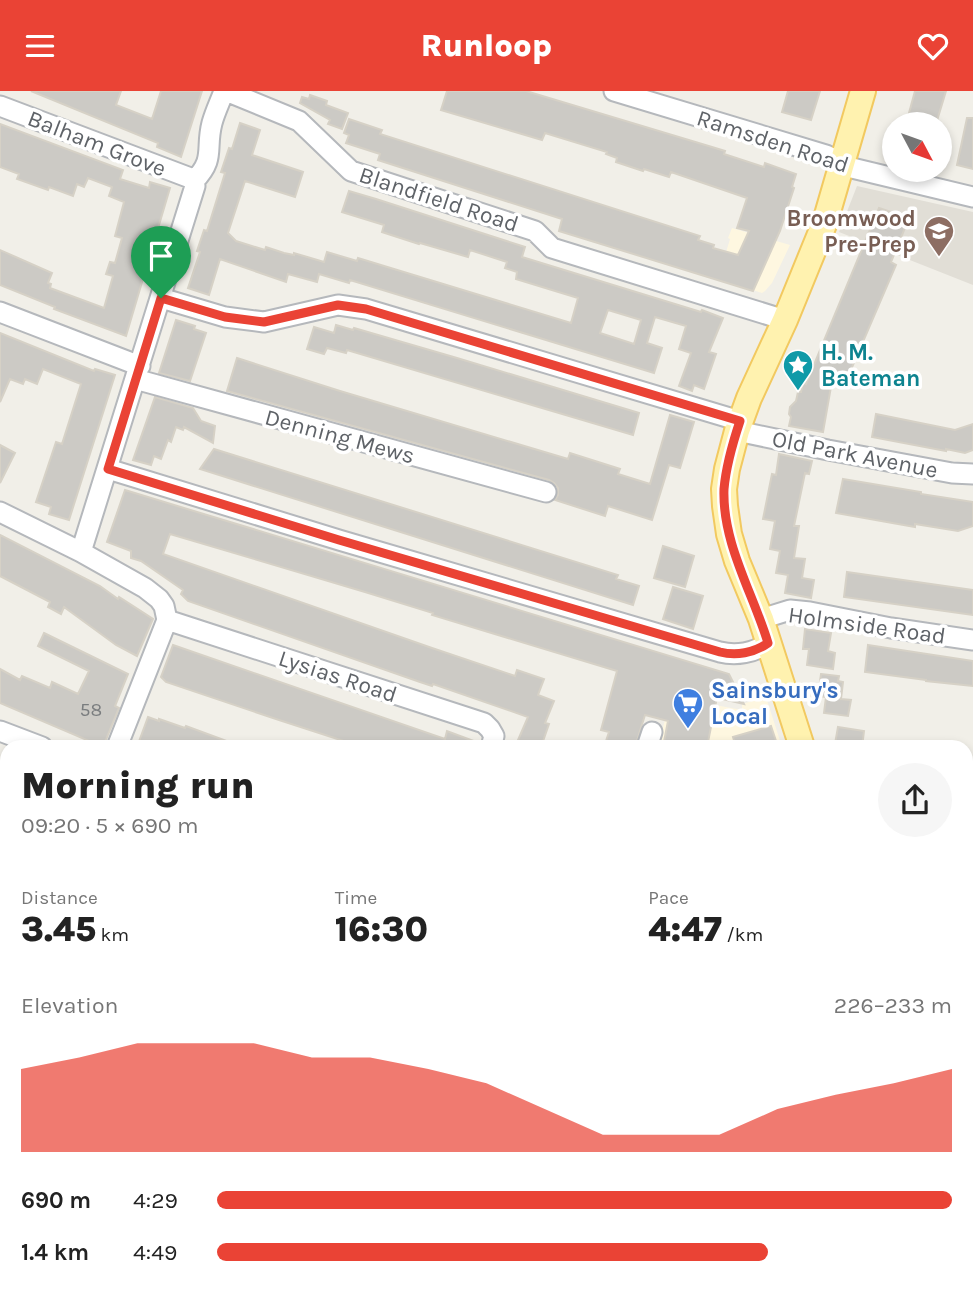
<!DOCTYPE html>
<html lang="en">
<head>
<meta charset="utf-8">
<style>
  :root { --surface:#fff; --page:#f6f6f6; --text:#222; --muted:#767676; --accent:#ea4335 }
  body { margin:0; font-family:Karla,sans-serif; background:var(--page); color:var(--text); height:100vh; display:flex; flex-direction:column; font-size:26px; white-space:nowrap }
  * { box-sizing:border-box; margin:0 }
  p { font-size:23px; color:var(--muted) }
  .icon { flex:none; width:38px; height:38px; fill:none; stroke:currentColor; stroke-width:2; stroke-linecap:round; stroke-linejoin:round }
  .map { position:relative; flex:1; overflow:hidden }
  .sheet { position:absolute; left:0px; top:649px; width:973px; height:555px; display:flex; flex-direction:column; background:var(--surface); border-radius:21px 21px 0 0; box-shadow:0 4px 10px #0003 }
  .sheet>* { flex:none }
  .needle { width:46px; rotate:131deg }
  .fabs { position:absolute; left:882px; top:21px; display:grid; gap:14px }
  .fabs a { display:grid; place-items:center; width:70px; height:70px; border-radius:50%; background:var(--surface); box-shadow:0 4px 10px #0003; font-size:35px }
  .pin { position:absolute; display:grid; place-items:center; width:60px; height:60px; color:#fff; margin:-72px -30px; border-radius:50% 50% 50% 0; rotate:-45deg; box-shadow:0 0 7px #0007 }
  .pin .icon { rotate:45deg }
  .round { display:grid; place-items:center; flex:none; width:74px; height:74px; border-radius:37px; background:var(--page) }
  .headline { display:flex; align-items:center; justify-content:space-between; height:119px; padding:0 21px }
  h1 { font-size:38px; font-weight:800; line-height:52px }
  .figures { display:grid; grid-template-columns:repeat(3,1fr); gap:10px; height:119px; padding:7px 21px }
  .figures div { display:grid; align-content:center }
  .figures b { font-size:35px; font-weight:800 }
  .figures small { font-size:19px; font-weight:400 }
  .figures p { font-size:19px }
  .chart { height:196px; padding:14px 21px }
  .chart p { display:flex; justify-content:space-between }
  .chart svg { width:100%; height:126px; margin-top:7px; fill:var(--accent); opacity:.7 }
  ul { padding:0 21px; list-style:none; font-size:23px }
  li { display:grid; grid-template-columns:112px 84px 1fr; align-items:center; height:52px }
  li i { height:18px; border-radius:9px; background:var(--accent) }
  header { display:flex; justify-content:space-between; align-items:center; height:91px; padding:0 21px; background:var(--accent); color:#fff; font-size:32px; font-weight:800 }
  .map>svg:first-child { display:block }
</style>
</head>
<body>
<header><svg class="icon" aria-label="menu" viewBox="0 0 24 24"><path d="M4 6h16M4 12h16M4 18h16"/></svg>Runloop<svg class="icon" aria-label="heart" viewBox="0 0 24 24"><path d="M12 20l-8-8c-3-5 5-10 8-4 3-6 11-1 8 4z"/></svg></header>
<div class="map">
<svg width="973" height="1203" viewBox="0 0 973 1203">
  <rect width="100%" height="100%" fill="#f1efe8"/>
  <path fill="#fef7e0" d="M 732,137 L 790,154 L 772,192 L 765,200 L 762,202 L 718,188 L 730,148 L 728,147 Z
    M 672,606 L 742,619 L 742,613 L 766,606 L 782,656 L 657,656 Z
    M 42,1197 L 179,1197 L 176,1200 L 179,1203 L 49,1203 Z"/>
  <path fill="#e1ded6" d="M 857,95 L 973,121 L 973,194 L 839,141 Z
    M 305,1197 L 576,1197 L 571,1203 L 312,1203 Z"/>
  <path fill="#c5e8c5" d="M 966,1153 L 973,1155 L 973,1203 L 812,1203 L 810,1197 L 966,1197 Z
    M 660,1197 L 784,1197 L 785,1203 L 656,1203 Z"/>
  <path fill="#cccac5" stroke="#d6d1c6" stroke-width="2" fill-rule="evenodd" d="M 31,0 L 121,0 L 116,14 L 152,28 L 161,0 L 202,0 L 181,66 L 157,56 L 158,52 Z
    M 447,0 L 526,0 L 712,56 L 725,60 L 724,63 L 764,76 L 765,72 L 796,83 L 792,96 L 794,97 L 780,140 L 753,200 L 559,140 L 562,128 L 378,69 L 380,63 L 346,52 L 349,44 L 344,42 L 349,28 L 382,39 L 380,43 L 700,145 L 698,149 L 714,154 L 713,157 L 738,164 L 749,140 L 737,137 L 747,107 L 671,81 L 669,86 L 644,78 L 643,80 L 616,71 L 617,67 L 606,63 L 607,61 L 545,42 L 542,49 L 441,19 Z
    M 788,0 L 820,0 L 811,29 L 782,21 Z
    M 915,0 L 946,0 L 936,33 L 906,33 Z
    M 310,4 L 327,10 L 326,14 L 348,22 L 342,38 L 328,33 L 330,29 L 300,12 L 302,6 L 309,8 Z
    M 967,27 L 973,27 L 973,78 L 957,74 Z
    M 240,32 L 260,39 L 252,64 L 303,81 L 295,106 L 245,90 L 228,142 L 236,150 L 265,159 L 266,156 L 284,162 L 294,164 L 294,162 L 324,171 L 327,161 L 357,170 L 358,167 L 571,232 L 578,207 L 516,188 L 517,181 L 505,177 L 507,171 L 470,159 L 468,166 L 420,152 L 419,153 L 382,141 L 384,134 L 342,121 L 349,100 L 376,108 L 525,156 L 522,166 L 701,221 L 702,219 L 723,227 L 709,261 L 716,263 L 704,298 L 694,294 L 692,300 L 679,295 L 691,262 L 679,258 L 686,235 L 655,226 L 647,252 L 662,257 L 654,282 L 350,189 L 349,192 L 319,183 L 317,191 L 288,183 L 286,191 L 220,168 L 209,204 L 188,197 L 200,161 L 197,160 L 204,139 L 207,140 L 225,82 L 221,81 L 229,57 L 232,58 ZM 608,219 L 641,229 L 634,253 L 600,242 Z
    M 0,33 L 123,79 L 120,88 L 149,97 L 150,91 L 170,97 L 126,245 L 54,218 L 55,216 L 0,194 L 0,159 L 52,182 L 48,192 L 51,193 L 50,197 L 104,217 L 113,185 L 106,183 L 110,171 L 115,172 L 122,147 L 115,145 L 124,111 L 109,105 L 112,96 L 88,87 L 84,96 L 77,93 L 73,105 L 49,96 L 48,99 L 17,88 L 19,83 L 0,76 Z
    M 879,117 L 909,127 L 891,171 L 896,174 L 844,295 L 832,290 L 823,341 L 789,335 L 791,326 L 789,323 L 790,316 L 796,310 L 798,301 L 801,301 L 803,292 L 806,293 Z
    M 176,229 L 195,235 L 194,238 L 206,242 L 190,290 L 159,282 Z
    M 336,234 L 353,239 L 354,237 L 457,267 L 639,322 L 633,344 L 347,259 L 346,262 L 327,257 L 324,263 L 307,258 L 314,236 L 334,242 Z
    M 0,242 L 94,280 L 95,278 L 115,284 L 69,429 L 49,423 L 51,416 L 36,411 L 56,351 L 62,353 L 81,293 L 43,278 L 37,293 L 25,288 L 23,293 L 10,288 L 0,311 Z
    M 237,267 L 340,300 L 568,368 L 570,362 L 620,378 L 618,383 L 650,393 L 670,324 L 694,331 L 680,377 L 669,374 L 652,429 L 608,415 L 605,425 L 555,409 L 558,404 L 558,397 L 554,392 L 549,389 L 227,300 Z
    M 155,306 L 193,317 L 201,330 L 215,335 L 213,352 L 184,336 L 183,339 L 176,336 L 171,351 L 168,349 L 161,368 L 154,365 L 151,374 L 133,369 Z
    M 876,323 L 955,339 L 973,333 L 973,359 L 965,362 L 946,358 L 946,360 L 872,346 Z
    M 0,354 L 15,362 L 0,392 Z
    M 214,358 L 618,484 L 616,488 L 639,495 L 633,514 L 200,378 Z
    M 779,363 L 812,370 L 809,383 L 805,382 L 794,435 L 799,435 L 794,467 L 805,468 L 802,487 L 814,489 L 811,507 L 785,502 L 788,484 L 776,482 L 780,460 L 770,458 L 775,430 L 763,428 L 772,383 L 776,384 Z
    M 843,388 L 921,401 L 921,403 L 973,411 L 973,435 L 958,440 L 915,433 L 915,436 L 836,422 Z
    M 125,399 L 729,583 L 744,613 L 722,608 L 719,596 L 707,656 L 663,656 L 668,630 L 645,624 L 635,656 L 604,656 L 609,641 L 601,639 L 617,580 L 432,524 L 433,522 L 365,501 L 170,443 L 163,463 L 432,557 L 515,585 L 517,579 L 544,588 L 538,604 L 554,610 L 545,632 L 549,633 L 541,656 L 515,656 L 528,626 L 433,593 L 432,595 L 420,591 L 188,510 L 181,503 L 183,499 L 141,470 L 131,467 L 131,460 L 107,451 Z
    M 0,444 L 100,495 L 118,508 L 119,506 L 153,528 L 137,565 L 116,554 L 64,516 L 61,523 L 48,516 L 50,511 L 0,485 Z
    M 663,455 L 694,465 L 685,496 L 654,487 Z
    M 847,481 L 973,499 L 973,524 L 844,506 Z
    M 673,496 L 703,505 L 693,538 L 663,528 Z
    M 805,538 L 831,542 L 828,560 L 835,562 L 833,578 L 807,574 L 809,558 L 803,558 Z
    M 44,542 L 128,583 L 115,615 L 119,617 L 103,656 L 0,612 L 0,578 L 20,589 L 22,585 L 50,597 L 52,591 L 78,603 L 89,580 L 38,555 Z
    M 173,554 L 445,648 L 447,640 L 479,652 L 479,656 L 362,656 L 279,629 L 166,591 L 161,586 Z
    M 868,554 L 973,570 L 973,595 L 926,590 L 926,589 L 865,581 Z
    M 821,583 L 839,585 L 838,590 L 843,591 L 841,608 L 851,609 L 848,625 L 824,622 L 826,606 L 818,605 Z
    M 148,626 L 159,630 L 159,628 L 185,637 L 186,635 L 240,655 L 240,656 L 137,656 Z
    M 771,635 L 778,656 L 736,656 L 733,646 Z
    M 838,636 L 864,640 L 862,656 L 843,656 L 843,654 L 835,653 Z"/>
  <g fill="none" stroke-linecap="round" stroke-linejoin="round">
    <g stroke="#b5b8bc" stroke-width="23">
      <path id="minor" d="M 226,0 L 299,30 L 351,80 L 535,140 L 552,157 L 785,229
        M 614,0 L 826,64 L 852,77 L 973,106
        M 0,15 L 193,88 L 194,90
        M 161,207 L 225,226 L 264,231 L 338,214 L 366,218 L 740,330
        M 0,221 L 140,275
        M 135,288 L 546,401
        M 737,340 L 828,359 L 952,382 L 973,383
        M 108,378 L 339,449 L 720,561 C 736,565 754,562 768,552
        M 0,421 L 81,461 L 145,497 L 159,508 L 164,515 L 167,529 L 117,656
        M 81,461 L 195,95 L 194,90 C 216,67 205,59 212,32 C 215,21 220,11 224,0
        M 761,528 L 790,519 L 810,521 L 891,537 L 973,549
        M 167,529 L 484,632 L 490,638 L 494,645 L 491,656
        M 0,640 L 42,656
        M 647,656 L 652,641
        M 966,703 L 973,703
        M 0,860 L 7,852
        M 966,1139 L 973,1141
        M 797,1197 L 798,1203"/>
    </g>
    <g stroke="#f2c960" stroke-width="28">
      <path id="major" d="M 802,656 L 761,528 L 737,470 L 729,443 L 725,415 L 724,398 L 727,378 L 737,340 L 749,307 L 785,229 L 825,131 L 863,0
        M 635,1203 L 640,1197"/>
    </g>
    <g stroke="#f9ab00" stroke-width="33">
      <path id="highway" d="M 0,1198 L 6,1203"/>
    </g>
    <use href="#minor" stroke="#fff" stroke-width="19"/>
    <use href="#major" stroke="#fff2af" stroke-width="24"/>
    <use href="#highway" stroke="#fde293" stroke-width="30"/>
  </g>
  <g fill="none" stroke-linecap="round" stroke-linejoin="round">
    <g stroke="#fff" stroke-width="14">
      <path id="route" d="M 161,207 L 225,226 L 264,231 L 338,214 L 366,218 L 740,330 C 733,351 726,375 724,398 C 722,452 753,502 768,552 C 754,562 736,565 720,561 L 339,449 L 108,378 Z"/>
    </g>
    <use href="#route" stroke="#ea4335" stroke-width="9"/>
  </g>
  <defs>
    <g id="school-pin" transform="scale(1.575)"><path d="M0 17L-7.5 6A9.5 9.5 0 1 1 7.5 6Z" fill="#8d6e63" stroke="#fff"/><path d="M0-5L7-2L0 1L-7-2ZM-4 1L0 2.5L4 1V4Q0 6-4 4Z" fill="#fff"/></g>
    <g id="sight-pin" transform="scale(1.575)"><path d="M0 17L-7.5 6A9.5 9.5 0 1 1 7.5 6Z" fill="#0f9aa8" stroke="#fff"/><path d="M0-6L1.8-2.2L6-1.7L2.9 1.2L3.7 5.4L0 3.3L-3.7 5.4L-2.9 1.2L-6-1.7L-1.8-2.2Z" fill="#fff"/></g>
    <g id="supermarket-pin" transform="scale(1.575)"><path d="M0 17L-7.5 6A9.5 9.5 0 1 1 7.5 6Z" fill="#3f7fe0" stroke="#fff"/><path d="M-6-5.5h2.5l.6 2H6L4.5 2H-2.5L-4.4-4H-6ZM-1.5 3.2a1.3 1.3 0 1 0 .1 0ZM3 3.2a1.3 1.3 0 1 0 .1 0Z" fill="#fff"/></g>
  </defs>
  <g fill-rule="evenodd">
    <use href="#school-pin" x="939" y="140"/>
    <use href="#sight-pin" x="798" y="274"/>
    <use href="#supermarket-pin" x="688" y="612"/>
  </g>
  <g text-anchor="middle" stroke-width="7" stroke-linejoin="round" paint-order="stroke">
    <g font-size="19" fill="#7a7d7f">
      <text x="91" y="625">58</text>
    </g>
    <g font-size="23" fill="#5f6368" stroke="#fff">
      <text transform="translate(773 50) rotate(18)" y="8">Ramsden Road</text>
      <text transform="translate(97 52) rotate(21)" y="8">Balham Grove</text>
      <text transform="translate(439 108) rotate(18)" y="8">Blandfield Road</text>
      <text transform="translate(340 345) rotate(15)" y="8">Denning Mews</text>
      <text transform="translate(855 363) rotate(11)" y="8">Old Park Avenue</text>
      <text transform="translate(867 534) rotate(8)" y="8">Holmside Road</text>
      <text transform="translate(338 585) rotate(18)" y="8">Lysias Road</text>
    </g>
    <g font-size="23" font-weight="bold" fill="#785e54" stroke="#fff" text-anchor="end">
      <text x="916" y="135">Broomwood<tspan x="916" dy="26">Pre-Prep</tspan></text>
    </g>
    <g font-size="23" font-weight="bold" fill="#0d838f" stroke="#fff" text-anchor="start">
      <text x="821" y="269">H. M.<tspan x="821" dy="26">Bateman</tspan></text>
    </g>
    <g font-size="23" font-weight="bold" fill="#366cbe" stroke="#fff" text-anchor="start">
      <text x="711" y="607">Sainsbury's<tspan x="711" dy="26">Local</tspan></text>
    </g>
  </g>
</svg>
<div class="fabs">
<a><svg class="needle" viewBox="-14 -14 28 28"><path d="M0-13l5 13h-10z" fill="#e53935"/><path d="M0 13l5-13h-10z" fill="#767676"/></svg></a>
</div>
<div class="pin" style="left:161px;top:207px;background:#1e9e55"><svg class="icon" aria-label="arrive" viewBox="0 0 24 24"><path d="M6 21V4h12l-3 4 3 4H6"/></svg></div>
<section class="sheet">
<div class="headline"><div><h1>Morning run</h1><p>09:20 · 5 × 690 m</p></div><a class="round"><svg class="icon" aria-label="share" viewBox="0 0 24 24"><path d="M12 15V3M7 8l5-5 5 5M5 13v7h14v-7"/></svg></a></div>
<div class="figures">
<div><p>Distance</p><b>3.45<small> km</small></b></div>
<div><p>Time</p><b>16:30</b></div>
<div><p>Pace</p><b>4:47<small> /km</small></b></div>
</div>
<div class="chart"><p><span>Elevation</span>226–233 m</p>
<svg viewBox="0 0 160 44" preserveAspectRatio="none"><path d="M0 44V15L10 11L20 6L30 6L40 6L50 11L60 11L70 15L80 20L90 29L100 38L110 38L120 38L130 29L140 24L150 20L160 15V44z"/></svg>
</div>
<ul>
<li><b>690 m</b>4:29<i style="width:100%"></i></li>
<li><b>1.4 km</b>4:49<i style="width:75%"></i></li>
</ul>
</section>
</div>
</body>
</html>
